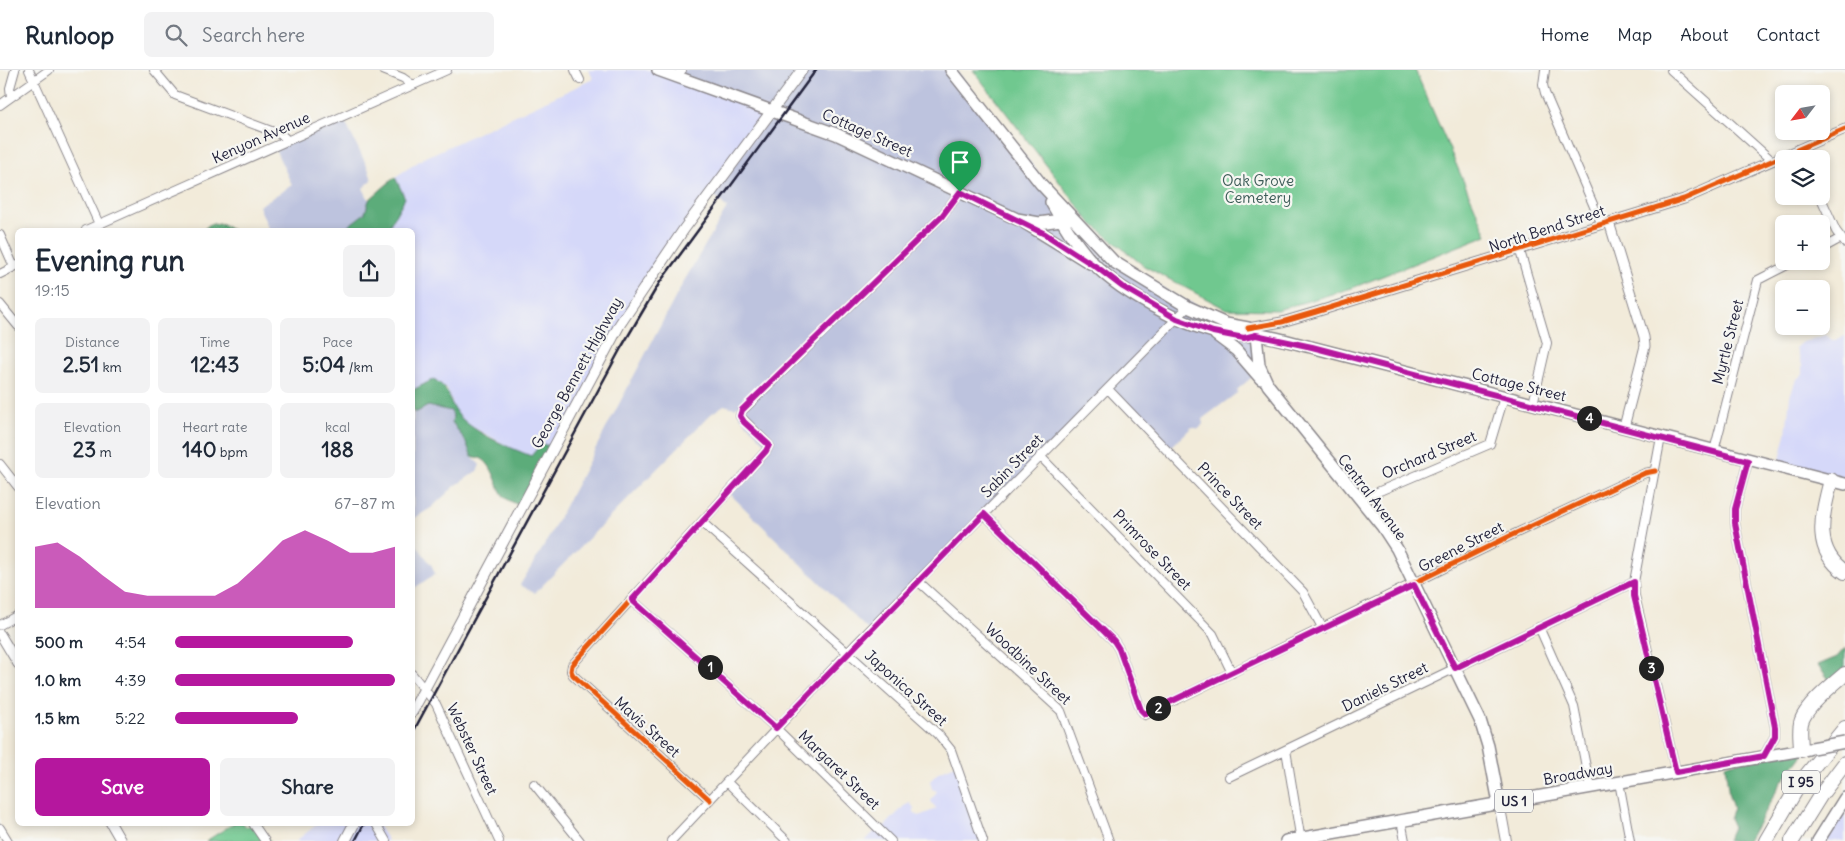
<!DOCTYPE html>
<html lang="en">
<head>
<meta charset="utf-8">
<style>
  :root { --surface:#fff; --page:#f2f2f3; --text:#1f2937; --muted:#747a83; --line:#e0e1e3; --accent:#b5179e }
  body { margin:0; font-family:Delius,sans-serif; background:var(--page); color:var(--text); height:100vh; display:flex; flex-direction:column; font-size:19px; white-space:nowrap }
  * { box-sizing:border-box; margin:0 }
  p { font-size:16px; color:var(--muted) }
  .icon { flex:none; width:28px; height:28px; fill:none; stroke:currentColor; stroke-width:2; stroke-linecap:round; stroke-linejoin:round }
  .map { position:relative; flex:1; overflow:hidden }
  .panel { position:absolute; left:15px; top:158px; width:400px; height:598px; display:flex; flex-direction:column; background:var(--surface); border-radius:8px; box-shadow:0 2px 8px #0003 }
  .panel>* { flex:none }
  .needle { width:32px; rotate:239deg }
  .buttons { position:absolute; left:1775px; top:15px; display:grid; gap:10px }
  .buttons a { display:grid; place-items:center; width:55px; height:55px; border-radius:8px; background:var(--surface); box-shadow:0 2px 8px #0003; font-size:25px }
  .pin { position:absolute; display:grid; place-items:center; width:42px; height:42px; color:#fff; margin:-51px -21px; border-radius:50% 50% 50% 0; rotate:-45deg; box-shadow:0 0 5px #0007 }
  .pin .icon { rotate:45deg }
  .km { position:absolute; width:25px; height:25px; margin:-12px; border-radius:50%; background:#222; color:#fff; font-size:14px; line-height:25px; text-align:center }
  .round { display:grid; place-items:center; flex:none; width:52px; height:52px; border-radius:8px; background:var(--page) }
  .headline { display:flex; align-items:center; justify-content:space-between; height:85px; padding:0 20px }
  h1 { font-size:28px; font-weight:800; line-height:38px }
  .metrics { display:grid; grid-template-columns:repeat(3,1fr); gap:8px; height:85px; padding:5px 20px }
  .metrics div { display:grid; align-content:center; border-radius:8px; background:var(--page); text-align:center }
  .metrics b { font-size:21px; font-weight:800 }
  .metrics small { font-size:14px; font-weight:400 }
  .metrics p { font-size:14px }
  .chart { height:140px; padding:10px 20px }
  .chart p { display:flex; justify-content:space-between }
  .chart svg { width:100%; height:90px; margin-top:5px; fill:var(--accent); opacity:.7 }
  .action { display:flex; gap:10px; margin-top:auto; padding:10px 20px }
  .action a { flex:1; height:58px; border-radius:8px; background:var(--accent); color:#fff; font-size:20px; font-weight:800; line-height:58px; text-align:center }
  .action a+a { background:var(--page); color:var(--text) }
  ul { padding:0 20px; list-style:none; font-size:16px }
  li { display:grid; grid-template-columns:80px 60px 1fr; align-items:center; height:38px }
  li i { height:12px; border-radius:6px; background:var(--accent) }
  header { display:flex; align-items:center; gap:30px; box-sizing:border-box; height:70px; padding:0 25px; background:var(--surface); border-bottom:1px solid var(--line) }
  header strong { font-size:24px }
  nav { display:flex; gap:28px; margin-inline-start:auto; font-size:18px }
  .search { width:350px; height:45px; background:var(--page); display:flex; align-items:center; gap:12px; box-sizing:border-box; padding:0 18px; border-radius:8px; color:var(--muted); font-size:19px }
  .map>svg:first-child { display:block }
</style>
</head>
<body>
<header>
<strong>Runloop</strong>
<div class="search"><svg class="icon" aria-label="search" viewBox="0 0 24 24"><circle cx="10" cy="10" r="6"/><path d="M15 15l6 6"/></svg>Search here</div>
<nav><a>Home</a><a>Map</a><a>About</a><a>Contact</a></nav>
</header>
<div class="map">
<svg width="1845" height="771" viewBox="0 0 1845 771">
  <rect width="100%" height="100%" fill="#f6f6f2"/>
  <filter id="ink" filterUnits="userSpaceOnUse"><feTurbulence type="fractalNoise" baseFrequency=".02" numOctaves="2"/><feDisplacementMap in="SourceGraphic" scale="10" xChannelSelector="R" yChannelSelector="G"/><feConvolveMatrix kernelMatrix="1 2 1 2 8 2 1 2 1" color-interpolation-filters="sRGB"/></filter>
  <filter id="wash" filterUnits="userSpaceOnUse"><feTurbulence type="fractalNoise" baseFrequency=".0096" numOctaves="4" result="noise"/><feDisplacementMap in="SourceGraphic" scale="20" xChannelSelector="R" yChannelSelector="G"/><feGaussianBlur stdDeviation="1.12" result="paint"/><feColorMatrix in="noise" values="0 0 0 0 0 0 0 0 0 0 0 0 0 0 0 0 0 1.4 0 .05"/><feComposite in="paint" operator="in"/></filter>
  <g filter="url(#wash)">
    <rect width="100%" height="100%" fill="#f2ebda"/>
    <path fill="#d5d8f9" d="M 589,0 L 672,0 L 775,41 L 658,197 L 555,377 L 531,386 L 513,379 L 467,354 L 455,341 L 447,319 L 434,310 L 413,320 L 412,160 L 387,160 L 405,128 L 395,107 L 424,88 L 593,9 Z
      M 1826,265 L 1833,271 L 1845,266 L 1845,411 L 1779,394 L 1786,364 L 1790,326 L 1796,310 L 1802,305 L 1802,295 L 1796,278 L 1803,272 Z
      M 958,694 L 986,771 L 865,771 L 880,756 L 885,756 L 904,736 L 910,733 L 914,738 L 914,742 L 919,746 L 936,739 L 931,731 L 937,721 L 932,719 L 930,711 L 939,702 Z
      M 1845,729 L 1845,771 L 1817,771 Z
      M 320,752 L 377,753 L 388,771 L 296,771 Z"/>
    <path fill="#bdc3de" d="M 672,0 L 956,0 L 1094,172 L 1174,225 L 1234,252 L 1273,251 L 1261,264 L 1258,302 L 1238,319 L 1237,323 L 1202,349 L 1203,354 L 1199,359 L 1192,357 L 1170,378 L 1111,317 L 869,561 L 730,424 L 769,377 L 740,346 L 738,335 L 735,338 L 724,335 L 711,344 L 535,523 L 520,515 L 544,476 L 684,211 L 727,138 L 713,124 L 775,41 Z
      M 343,48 L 368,98 L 372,110 L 363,118 L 369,130 L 365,143 L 343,160 L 269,160 L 259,136 L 292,115 L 274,77 Z
      M 428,336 L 451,341 L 453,346 L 452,352 L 466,372 L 472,387 L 480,395 L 477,401 L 455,416 L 431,438 L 413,449 L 413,342 L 417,342 Z
      M 413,470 L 432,496 L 435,504 L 413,519 Z"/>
    <path fill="#6fc88f" stroke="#487565" d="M 973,0 L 1415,0 L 1487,165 L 1352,218 L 1277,240 L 1226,239 L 1144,196 L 1091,153 Z
      M 236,752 L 243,753 L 246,757 L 256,753 L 270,771 L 206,771 Z"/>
    <path fill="#5bac7a" stroke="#3e675a" d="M 395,107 L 405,128 L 387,160 L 343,160 L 365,143 L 369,130 Z
      M 210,154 L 221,154 L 233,160 L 203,160 Z
      M 434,309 C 453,323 445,323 455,340 C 466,360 511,378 531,386 L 541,374 L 555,377 L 520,436 C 515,433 506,430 503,425 C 495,413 492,385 472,387 L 466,372 L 452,352 L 453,346 L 451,341 L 428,336 L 417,342 L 413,342 L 413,320 Z
      M 1845,578 L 1845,605 L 1833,615 L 1818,595 L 1837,587 Z
      M 1807,680 L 1781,713 L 1748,771 L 1727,771 L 1733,757 L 1729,748 L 1733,738 L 1729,726 L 1725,694 Z"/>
  </g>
  <g filter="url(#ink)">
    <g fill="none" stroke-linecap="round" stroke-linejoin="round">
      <g stroke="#8a868a" stroke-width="10">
        <path id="minor" d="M 29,0 L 99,154
          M 154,0 L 175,25 L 282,65 L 287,70
          M 383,0 L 403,8 L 413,15
          M 575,0 L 580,10
          M 1545,0 L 1543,15 L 1545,23 L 1602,155
          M 1671,0 L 1771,90
          M 675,7 L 682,0
          M 11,27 L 10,18 L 15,0
          M 0,35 L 49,0
          M 1798,79 L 1802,89
          M 1820,126 L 1836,161 L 1845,173
          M 86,160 L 447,0
          M 0,165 L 14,197
          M 1821,179 L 1841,168
          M 1520,181 L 1547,273 L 1533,334
          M 0,204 L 18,195
          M 0,234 L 18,256
          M 1108,319 L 1303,522 L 1323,559
          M 1661,367 L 1634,512 L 1635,526 L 1676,702
          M 1714,381 L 1758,210 L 1795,191
          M 1040,386 L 1213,564 L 1232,603
          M 1748,391 L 1735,439 L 1735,453 L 1775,657 L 1775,666 L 1764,686
          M 0,394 L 18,417
          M 1361,429 L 1490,374 L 1504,327
          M 984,444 L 1114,571 L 1119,579 L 1141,640 L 1145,645 L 1512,465 L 1645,403 L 1655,401
          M 703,453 L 938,664 L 951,680 L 983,771
          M 919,512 L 1061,641 L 1109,771
          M 632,530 L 776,658 L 891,771
          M 0,555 L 18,545
          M 1539,557 L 1574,636 L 1590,717
          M 412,604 L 436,634 L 499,771
          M 1286,680 L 1301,771
          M 1229,707 L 1634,512
          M 727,712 L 787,771
          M 1619,712 L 1630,771
          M 534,714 L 580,771
          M 710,730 L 573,605 L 571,601 L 572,595 L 766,381 L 769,375 L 740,346 L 742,341 L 942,146 L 960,122
          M 1401,750 L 1405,771
          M 252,752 L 265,771
          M 375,752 L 386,771
          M 0,758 L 8,771
          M 671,771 L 856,574 L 1188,237"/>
      </g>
      <g stroke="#8a868a" stroke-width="11">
        <path id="tertiary" d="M 1609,152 L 1644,267 L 1645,276 L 1624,357
          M 1248,258 L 1282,252 L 1316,242 L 1684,129 L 1845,59
          M 0,564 L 18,594
          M 110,752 L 121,771"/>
      </g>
      <g stroke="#8a868a" stroke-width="12">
        <path id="secondary" d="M 412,642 L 620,254 L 684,159 L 802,0
          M 1499,733 L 1506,771
          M 345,771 L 355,752"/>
      </g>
      <g stroke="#8a868a" stroke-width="14">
        <path id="primary" d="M 658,0 L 836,64 L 1017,149 L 1039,153 L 1068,149
          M 951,0 L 1041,114 L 1114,192 L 1188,237 L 1226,254 L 1248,258 L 1256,265 L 1259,295 L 1268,315 L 1382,456 L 1397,479 L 1480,650 L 1488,676 L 1499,733
          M 1051,132 C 1063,154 1079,179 1097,197 C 1123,223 1179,253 1214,262 C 1231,267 1239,266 1255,265 C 1271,265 1296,274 1311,277 L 1845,414
          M 1025,153 L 1090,193
          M 1216,265 L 1236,280 L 1261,309
          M 1286,771 L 1808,679
          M 1818,771 L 1845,728"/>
      </g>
      <g stroke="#8a868a" stroke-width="16">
        <path id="motorway" d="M 1831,410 C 1823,443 1811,479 1845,502
          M 1801,680 C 1801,671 1799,661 1801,653 C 1804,638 1833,614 1845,604
          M 1766,771 L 1800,713 L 1845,658
          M 1792,771 L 1820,726 L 1845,693"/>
      </g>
      <use href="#minor" stroke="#fff" stroke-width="8"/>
      <use href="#tertiary" stroke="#fff" stroke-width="9"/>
      <use href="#secondary" stroke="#fff" stroke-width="10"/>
      <use href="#primary" stroke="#fff" stroke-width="11"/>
      <use href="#motorway" stroke="#fff" stroke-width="14"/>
      <path stroke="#22223b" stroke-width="2.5" d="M 412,664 L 621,278 L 660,212 L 816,0
        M 355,771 L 365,752"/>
      <g stroke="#8a868a" stroke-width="14" stroke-linecap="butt">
        <path id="primary-bridge" d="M 1812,678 L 1845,672"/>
      </g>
      <use href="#primary-bridge" stroke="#fff" stroke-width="11"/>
      <g stroke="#f6f6f2" stroke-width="8">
        <path id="cycleway" d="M 1248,258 L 1282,252 L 1316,242 L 1684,129 L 1845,59
          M 984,444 L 1114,571 L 1119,579 L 1141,640 L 1145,645 L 1512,465 L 1645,403 L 1655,401
          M 710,730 L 573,605 L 571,601 L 572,595 L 766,381 L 769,375 L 740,346 L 742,341 L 942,146 L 960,122"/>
      </g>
      <use href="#cycleway" stroke="#e8590c" stroke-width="5"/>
    </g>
  </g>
  <g fill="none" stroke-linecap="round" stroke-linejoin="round" filter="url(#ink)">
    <g stroke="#fff" stroke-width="10">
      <path id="route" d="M 960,122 L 1045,164 L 1098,198 L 1123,217 L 1177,249 L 1213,262 L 1244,268 L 1256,265 L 1312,277 L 1748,391 L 1735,439 L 1735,453 L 1775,657 L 1775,666 L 1764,686 L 1676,702 L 1634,526 L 1634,512 L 1455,598 L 1414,515 L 1145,644 L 1141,640 L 1119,579 L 1114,571 L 984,444 L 776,658 L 632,530 L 766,381 L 769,375 L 744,352 L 740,346 L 742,340 L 942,146 Z"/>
    </g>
    <use href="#route" stroke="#b5179e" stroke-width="6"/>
  </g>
  <g text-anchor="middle" stroke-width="4.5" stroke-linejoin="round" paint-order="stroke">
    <g fill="#f6f6f2" stroke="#626272" stroke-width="1">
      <rect x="1782" y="700.5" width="38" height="23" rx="4"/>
      <rect x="1495" y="719.5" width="38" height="23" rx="4"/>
    </g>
    <g font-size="14" font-weight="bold" fill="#22223b">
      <text x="1801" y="717">I 95</text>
      <text x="1514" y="736">US 1</text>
    </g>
    <g font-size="15" fill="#22223b" stroke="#f6f6f2">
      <text transform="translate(867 63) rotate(24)" y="5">Cottage Street</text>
      <text transform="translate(261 68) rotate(-24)" y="5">Kenyon Avenue</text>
      <text transform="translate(1547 159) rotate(-18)" y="5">North Bend Street</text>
      <text transform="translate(1728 272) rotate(-76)" y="5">Myrtle Street</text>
      <text transform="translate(577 303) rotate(-61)" y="5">George Bennett Highway</text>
      <text transform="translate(1519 315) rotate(14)" y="5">Cottage Street</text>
      <text transform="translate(1429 385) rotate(-23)" y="5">Orchard Street</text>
      <text transform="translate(1012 396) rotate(-46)" y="5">Sabin Street</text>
      <text transform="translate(1230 426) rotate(46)" y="5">Prince Street</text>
      <text transform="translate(1372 427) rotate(53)" y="5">Central Avenue</text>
      <text transform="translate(1461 477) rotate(-27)" y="5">Greene Street</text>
      <text transform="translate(1152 480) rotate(46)" y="5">Primrose Street</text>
      <text transform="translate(1028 594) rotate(43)" y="5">Woodbine Street</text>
      <text transform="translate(1385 617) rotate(-26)" y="5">Daniels Street</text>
      <text transform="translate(906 618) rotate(42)" y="5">Japonica Street</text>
      <text transform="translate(647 657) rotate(42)" y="5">Mavis Street</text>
      <text transform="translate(472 679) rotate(65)" y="5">Webster Street</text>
      <text transform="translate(839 700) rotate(44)" y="5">Margaret Street</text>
      <text transform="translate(1578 704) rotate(-10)" y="5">Broadway</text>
    </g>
    <g font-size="15" fill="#3d5c58" stroke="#f6f6f2">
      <text x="1258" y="116">Oak Grove<tspan x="1258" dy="17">Cemetery</tspan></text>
    </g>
  </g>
</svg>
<div class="buttons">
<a><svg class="needle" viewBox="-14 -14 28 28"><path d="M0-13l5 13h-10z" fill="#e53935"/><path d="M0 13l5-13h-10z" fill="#747a83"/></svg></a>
<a><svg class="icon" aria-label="layers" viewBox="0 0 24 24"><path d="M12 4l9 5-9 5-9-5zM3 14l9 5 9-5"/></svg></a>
<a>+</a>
<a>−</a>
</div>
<div class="pin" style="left:960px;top:122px;background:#1e9e55"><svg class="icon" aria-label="arrive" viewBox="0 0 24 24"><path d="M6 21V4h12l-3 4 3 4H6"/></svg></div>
<b class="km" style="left:710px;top:597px">1</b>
<b class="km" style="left:1158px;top:638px">2</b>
<b class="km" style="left:1651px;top:598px">3</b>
<b class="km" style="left:1589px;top:348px">4</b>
<section class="panel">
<div class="headline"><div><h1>Evening run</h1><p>19:15</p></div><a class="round"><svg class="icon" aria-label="share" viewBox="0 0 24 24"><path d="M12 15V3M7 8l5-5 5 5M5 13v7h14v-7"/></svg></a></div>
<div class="metrics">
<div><p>Distance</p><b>2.51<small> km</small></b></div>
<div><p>Time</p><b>12:43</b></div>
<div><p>Pace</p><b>5:04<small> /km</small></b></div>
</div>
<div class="metrics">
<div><p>Elevation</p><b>23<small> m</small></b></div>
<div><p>Heart rate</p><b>140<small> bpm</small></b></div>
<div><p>kcal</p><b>188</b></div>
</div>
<div class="chart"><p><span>Elevation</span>67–87 m</p>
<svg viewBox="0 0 160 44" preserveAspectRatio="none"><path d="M0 44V14L10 12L20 19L30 28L40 36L50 38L60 38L70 38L80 38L90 32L100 22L110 11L120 6L130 11L140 17L150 17L160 14V44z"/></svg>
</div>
<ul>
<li><b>500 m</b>4:54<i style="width:81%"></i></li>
<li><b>1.0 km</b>4:39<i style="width:100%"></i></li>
<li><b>1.5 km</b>5:22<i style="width:56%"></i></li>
</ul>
<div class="action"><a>Save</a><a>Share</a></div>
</section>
</div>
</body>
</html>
